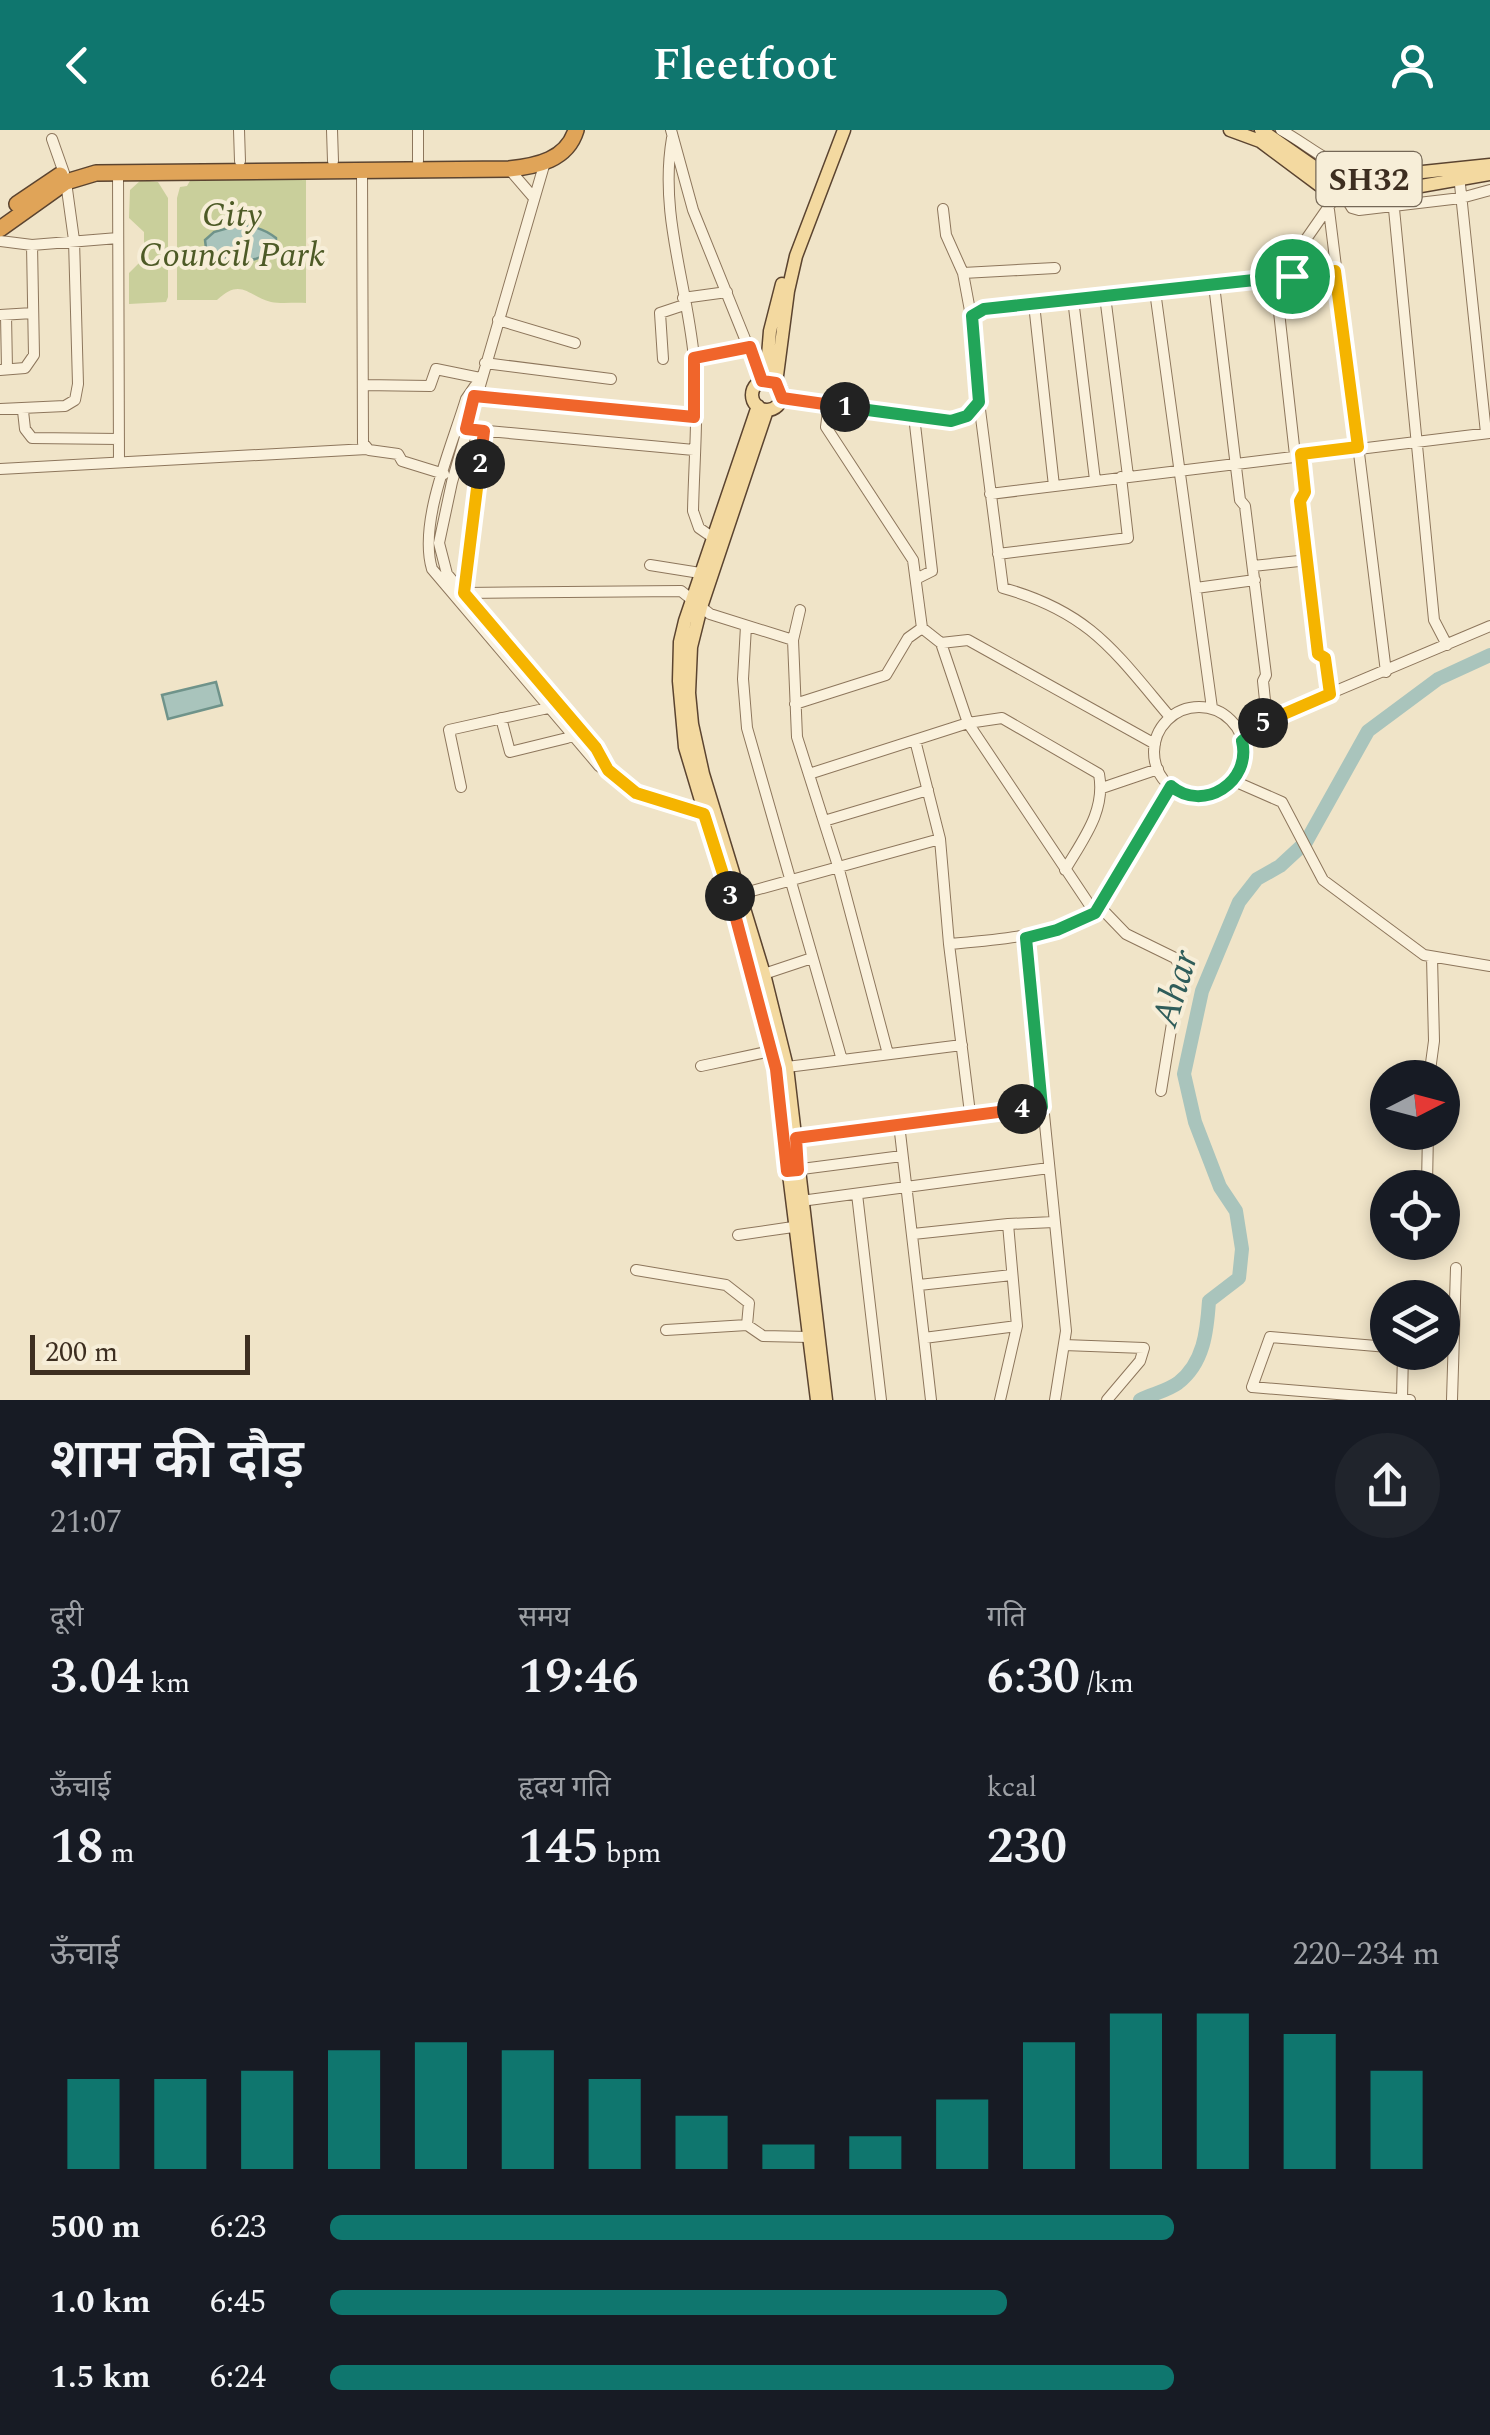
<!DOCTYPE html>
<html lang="hi">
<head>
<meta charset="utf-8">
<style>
  :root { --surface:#171b24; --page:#20242c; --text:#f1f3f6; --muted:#9ea1a6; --accent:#0f766e }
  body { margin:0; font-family:Spectral,"Noto Sans Devanagari",serif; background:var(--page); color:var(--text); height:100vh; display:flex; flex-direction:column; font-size:38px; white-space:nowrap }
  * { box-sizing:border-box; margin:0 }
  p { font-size:32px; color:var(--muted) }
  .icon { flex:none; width:55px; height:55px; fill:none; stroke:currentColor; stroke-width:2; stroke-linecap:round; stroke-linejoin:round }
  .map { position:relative; height:1270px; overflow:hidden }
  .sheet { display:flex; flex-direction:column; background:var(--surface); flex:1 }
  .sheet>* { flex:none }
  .needle { width:65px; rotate:84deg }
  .tools { position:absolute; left:1370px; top:930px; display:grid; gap:20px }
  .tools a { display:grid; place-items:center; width:90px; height:90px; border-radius:50%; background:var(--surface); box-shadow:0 5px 15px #0003; font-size:50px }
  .scale { position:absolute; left:30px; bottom:25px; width:220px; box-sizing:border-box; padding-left:10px; border:5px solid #3d2e20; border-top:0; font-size:28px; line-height:35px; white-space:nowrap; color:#3d2e20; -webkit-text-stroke:8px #f7eed8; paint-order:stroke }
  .pin { position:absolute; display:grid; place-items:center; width:85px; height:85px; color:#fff; margin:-42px; border:5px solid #fff; border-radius:50%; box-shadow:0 2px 10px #0007 }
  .km { position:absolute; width:50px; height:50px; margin:-25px; border-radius:50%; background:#222; color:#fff; font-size:28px; line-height:50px; text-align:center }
  .round { display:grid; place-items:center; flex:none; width:105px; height:105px; border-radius:52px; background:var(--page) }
  .summary { display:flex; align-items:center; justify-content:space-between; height:170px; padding:0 50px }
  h1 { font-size:55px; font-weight:600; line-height:75px }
  .metrics { display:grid; grid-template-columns:repeat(3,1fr); gap:15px; height:170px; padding:10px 50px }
  .metrics div { display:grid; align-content:center }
  .metrics b { font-size:50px; font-weight:600 }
  .metrics small { font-size:28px; font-weight:400 }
  .metrics p { font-size:28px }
  .chart { height:280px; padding:20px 50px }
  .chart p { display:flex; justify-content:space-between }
  .chart svg { width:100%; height:180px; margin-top:10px; stroke:var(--accent); stroke-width:6 }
  ul { padding:0 50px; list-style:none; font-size:32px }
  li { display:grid; grid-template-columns:160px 120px 1fr; align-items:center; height:75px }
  li i { height:25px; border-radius:12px; background:var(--accent) }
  header { display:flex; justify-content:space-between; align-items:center; height:130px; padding:0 50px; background:var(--accent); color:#fff; font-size:45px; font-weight:600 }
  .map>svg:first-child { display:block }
</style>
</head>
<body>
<header><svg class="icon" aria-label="back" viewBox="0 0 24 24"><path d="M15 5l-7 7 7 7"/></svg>Fleetfoot<svg class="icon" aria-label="person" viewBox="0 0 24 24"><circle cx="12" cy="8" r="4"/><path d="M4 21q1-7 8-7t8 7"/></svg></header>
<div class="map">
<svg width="1490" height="1270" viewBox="0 0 1490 1270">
  <rect width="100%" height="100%" fill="#f0e4c8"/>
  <path fill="#c9cf9b" d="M 191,49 L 306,49 L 306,173 C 295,172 282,174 271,172 C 248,166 241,147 217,170 L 177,170 L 177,68 L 180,57 L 187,56 Z
    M 141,50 L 158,52 L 168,68 L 168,167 L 166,172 L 129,174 L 129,143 L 144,128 L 144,102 L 129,88 L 130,60 Z"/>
  <path fill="#a9c4bc" stroke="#6f938a" stroke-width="2.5" d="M 235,96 C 251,95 263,98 276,108 L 276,117 C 256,136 227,135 206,118 L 205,110 L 214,102 Z
    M 216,552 L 222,575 L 168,589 L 162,565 Z"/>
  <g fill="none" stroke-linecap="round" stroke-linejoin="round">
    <path stroke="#a9c4bc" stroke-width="14" d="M 1140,1270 C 1152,1264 1167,1261 1178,1253 C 1204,1233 1207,1201 1209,1171 L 1239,1148 L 1242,1119 L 1236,1081 L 1220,1057 L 1195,992 L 1184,944 L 1202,861 L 1239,772 L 1257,749 L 1280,736 L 1306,712 L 1368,601 L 1438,549 L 1490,525"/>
    <g stroke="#8d765c" stroke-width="12">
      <path id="minor" d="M 239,0 L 240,31
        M 332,0 L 333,31
        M 418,0 L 418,31
        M 671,0 L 693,80 L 762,251
        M 1281,0 C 1328,27 1327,40 1386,35
        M 672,8 C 659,84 687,153 694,228 C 699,278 694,331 693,381 L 699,398 L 712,407
        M 52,9 L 64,43
        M 545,32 L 452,352 L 439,413 L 447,444 L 596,618 L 608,640
        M 509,39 L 534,68
        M 362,40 L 363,313 L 369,320 L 398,324 L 402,331 L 444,344
        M 118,41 L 119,332
        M 1459,45 L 1486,303
        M 1391,48 L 1434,490 L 1447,515
        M 1341,60 L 1352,78 L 1359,80 L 1461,68 L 1490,60
        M 943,79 L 946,105 L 963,143
        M 1329,80 L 1386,542
        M 0,111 L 32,115 L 118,108
        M 1214,155 L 1240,370 L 1245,376 L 1266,545 L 1263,551 L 1267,590
        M 1155,161 L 1212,578
        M 1105,166 L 1128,346
        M 683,168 L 727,162
        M 1073,169 L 1095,350
        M 1034,174 L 1054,356
        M 0,185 L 33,183
        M 6,185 L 7,239
        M 971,186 L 963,143 L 1055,138
        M 498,190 L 575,213
        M 694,228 L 750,217
        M 663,229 L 660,183 L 684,175
        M 485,233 L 611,249
        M 0,240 L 25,238 L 34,225 L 32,115
        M 363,255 L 430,256 L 436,239 L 480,248
        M 475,256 L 466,269 C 452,316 418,392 432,439 L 599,636 L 644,667 L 709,685
        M 474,266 L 694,287
        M 782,268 L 951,291 L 967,285 L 979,272 L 971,186 L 977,182 L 1275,146 L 1302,115 L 1343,56
        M 979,272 L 1003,458 C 1090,482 1115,522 1170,587
        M 829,274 L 826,297 L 913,430 L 922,498 L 941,513 L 968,510 L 1155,614
        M 0,279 L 65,276 L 75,270 L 78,254 L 74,110 L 66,52
        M 23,281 L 25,299 L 32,308 L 119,309
        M 914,286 L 932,441 L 916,449
        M 466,299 L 694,320
        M 1301,324 L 1305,362 L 1300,371 L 1319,524 L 1325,528 L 1330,564
        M 1295,325 L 1275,146 L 1335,141
        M 0,339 L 367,319
        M 990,364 L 1490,303
        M 998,424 L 1128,408 L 1121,347
        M 650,435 L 700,443
        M 1253,436 L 1308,430
        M 1196,458 L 1255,450
        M 464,463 L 681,461 L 710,484 L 793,510 L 797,607 L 838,736 L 888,924
        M 464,463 L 484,301
        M 746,496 L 743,549 L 747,598 L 842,930
        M 793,510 L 800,480
        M 795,574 L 886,545 L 908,508 L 922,498
        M1154 622a45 45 0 1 1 90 0a45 45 0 1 1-90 0Z
        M 501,588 L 510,622 L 567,608 L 575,602
        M 915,610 L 940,709
        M 1242,611 L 1267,590 L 1490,496
        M 809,644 L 968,593 L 1002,588 L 1099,644 C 1106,681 1083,709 1065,740
        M 1234,651 L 1282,672 L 1323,750 L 1424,825 L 1490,836
        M 461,657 L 449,600 L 548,578
        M 1102,658 L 1158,639
        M 824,691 L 928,660
        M 741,764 L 940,709 L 949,814 C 1006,809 1042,807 1095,783 L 968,593 L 941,513
        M 1099,776 L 1126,804 L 1175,828 L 1181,838 L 1161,961
        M 1097,779 L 1171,656
        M 1026,807 L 1066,1201 L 1055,1270
        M 949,814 L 970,983
        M 764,844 L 812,828
        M 701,936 L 771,921
        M 787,937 L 962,915
        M 1429,948 L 1434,911 L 1432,827
        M 899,994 L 924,1208 L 1017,1196 L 1008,1094 L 913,1104
        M 796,1009 L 970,983 L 1042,977
        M 794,1040 L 902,1026
        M 1427,1054 L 1428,1002
        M 857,1064 L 881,1270
        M 801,1071 L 1049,1038
        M 1008,1094 L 1054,1092
        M 738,1105 L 793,1097
        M 636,1140 L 726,1155 L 749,1173 L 747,1195
        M 919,1155 L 1012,1145
        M 666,1200 L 747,1195 L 763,1206 L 809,1207
        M 924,1208 L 931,1270
        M 1064,1215 L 1144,1218 L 1140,1231 L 1107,1270
        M 1388,1217 L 1270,1207 L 1252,1257 L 1410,1270
        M 1402,1269 L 1403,1222
        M 1000,1270 L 1017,1196
        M 1452,1270 L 1456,1138"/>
    </g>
    <g stroke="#5b4430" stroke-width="15">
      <path id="major" d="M 1230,0 L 1260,11 L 1319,55 L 1341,60 L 1381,63 L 1490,44
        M 1261,0 L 1327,46 L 1346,50 L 1490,35
        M 766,250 L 770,201 L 782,154
        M752 265a15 15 0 1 1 30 0a15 15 0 1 1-30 0Z
        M 776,253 L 788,161 L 796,126 L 844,0
        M 758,276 L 685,491 L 680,512 L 679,551 L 685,617 L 730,767 L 776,939 L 817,1270
        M 767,280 L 701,477 L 691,517 L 689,563 L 692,594 L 703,644 L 764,844 L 787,937 L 826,1270"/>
    </g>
    <g stroke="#5b4430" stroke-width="18">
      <path id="highway" d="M 17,74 L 60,45
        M 0,99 L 66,52 L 96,43 L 509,39 C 537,36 567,30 576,0"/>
    </g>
    <use href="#minor" stroke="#faf1dc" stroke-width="10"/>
    <use href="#major" stroke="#f3d9a0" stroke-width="12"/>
    <use href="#highway" stroke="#e0a458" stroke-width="15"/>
  </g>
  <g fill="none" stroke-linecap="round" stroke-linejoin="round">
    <g stroke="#fff" stroke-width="20">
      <path id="split-1" d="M 845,277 L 951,291 L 967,286 L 979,272 L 972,186 L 984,179 L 1292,146"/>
    </g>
    <g stroke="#fff" stroke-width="20">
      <path id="split-2" d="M 480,334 L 484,301 L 466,299 L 474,266 L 694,287 L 694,228 L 750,217 L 762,251 L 776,253 L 782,268 L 845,277"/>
    </g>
    <g stroke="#fff" stroke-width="20">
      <path id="split-3" d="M 480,334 L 464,463 L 596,618 L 608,640 L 636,663 L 704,684 L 730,766"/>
    </g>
    <g stroke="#fff" stroke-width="20">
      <path id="split-4" d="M 730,766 L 776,939 L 787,1041 L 798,1040 L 796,1008 L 1022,979"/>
    </g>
    <g stroke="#fff" stroke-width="20">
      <path id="split-5" d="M 1022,979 L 1042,977 L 1026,808 L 1057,800 L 1095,783 L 1171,656 C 1203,683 1252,652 1242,611 L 1263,593"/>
    </g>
    <g stroke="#fff" stroke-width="20">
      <path id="split-6" d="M 1263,593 L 1330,564 L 1325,528 L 1318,524 L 1300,371 L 1305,362 L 1301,324 L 1358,317 L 1335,141 L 1292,146"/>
    </g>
    <use href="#split-1" stroke="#22a559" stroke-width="12"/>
    <use href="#split-2" stroke="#f0652b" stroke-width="12"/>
    <use href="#split-3" stroke="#f5b400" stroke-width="12"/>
    <use href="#split-4" stroke="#f0652b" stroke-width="12"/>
    <use href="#split-5" stroke="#22a559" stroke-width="12"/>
    <use href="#split-6" stroke="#f5b400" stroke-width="12"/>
  </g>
  <g text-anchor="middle" stroke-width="8" stroke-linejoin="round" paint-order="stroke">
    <rect fill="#f7eed8" stroke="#756857" stroke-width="2.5" x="1316.5" y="22" width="105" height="54" rx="8"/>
    <g font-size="32" font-weight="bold" fill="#3d2e20">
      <text x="1369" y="60">SH32</text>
    </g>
    <g font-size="35" font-style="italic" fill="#4d5a26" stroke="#f7eed8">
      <text x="232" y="96">City<tspan x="232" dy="40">Council Park</tspan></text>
    </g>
    <g font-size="38" font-style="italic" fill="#2f5d5a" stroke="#f7eed8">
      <text transform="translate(1174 858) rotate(-73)" y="13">Ahar</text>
    </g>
  </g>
</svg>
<div class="tools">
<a><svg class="needle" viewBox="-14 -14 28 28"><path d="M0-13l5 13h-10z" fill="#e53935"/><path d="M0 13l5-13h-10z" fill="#9ea1a6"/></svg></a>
<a><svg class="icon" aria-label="locate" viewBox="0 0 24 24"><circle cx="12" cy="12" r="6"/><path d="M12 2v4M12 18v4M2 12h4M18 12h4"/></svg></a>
<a><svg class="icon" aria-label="layers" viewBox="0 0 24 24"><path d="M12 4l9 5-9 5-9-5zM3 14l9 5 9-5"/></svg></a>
</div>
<div class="scale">200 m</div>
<div class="pin" style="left:1292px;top:146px;background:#1e9e55"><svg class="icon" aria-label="arrive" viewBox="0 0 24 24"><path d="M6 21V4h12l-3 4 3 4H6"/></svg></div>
<b class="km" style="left:845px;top:277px">1</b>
<b class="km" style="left:480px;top:334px">2</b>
<b class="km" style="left:730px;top:766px">3</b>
<b class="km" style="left:1022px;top:979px">4</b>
<b class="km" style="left:1263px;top:593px">5</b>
</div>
<section class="sheet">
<div class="summary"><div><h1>शाम की दौड़</h1><p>21:07</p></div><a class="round"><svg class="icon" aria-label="share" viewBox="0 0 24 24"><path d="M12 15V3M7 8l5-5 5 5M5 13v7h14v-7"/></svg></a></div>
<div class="metrics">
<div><p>दूरी</p><b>3.04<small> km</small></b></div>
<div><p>समय</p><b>19:46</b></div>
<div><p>गति</p><b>6:30<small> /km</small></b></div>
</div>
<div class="metrics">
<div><p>ऊँचाई</p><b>18<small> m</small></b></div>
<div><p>हृदय गति</p><b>145<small> bpm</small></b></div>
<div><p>kcal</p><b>230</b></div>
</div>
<div class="chart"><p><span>ऊँचाई</span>220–234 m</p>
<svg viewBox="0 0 160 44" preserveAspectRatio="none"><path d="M5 44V22M15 44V22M25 44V20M35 44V15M45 44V13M55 44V15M65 44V22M75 44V31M85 44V38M95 44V36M105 44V27M115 44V13M125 44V6M135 44V6M145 44V11M155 44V20"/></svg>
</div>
<ul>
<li><b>500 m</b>6:23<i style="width:76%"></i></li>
<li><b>1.0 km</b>6:45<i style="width:61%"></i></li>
<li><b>1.5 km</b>6:24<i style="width:76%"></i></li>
</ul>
</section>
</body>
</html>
